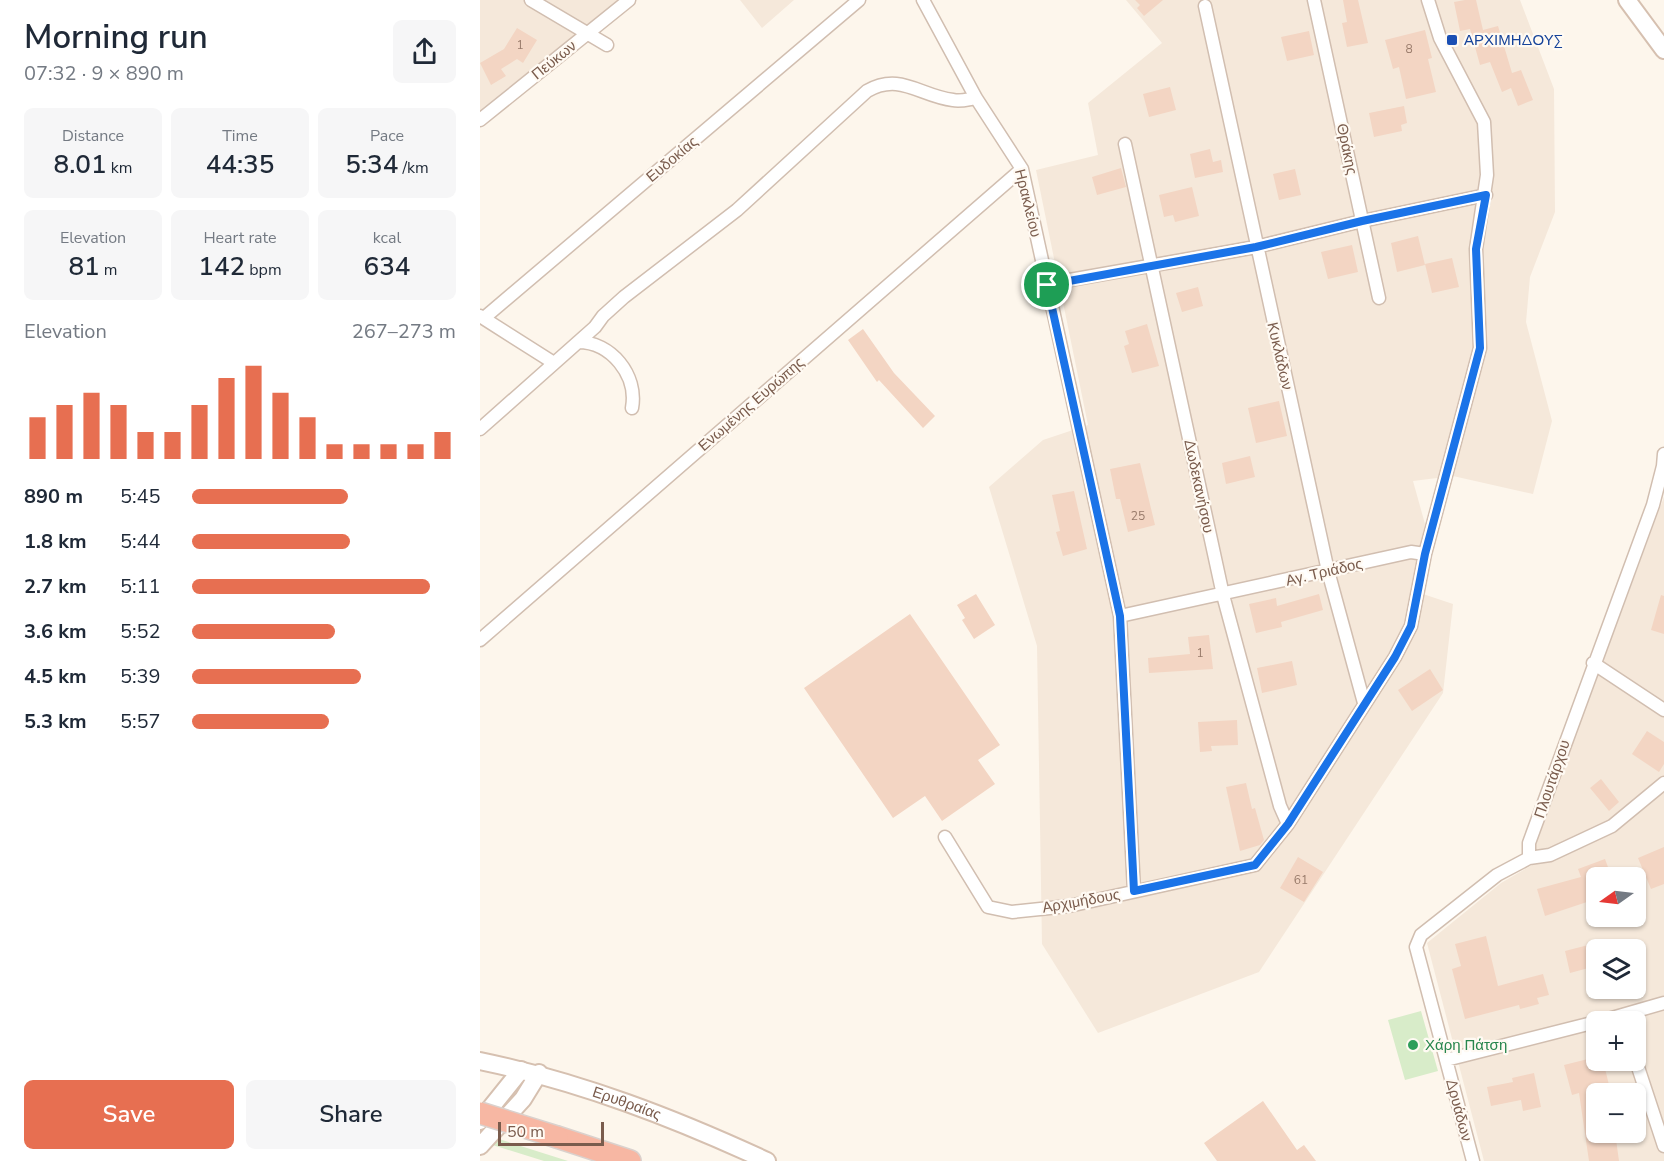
<!DOCTYPE html>
<html lang="en">
<head>
<meta charset="utf-8">
<style>
  :root { --surface:#fff; --page:#f6f6f7; --text:#1f2937; --muted:#747a83; --accent:#e76f51 }
  body { margin:0; font-family:"Nunito Sans",sans-serif; background:var(--page); color:var(--text); height:100vh; display:flex; flex-direction:column; font-size:22px; white-space:nowrap }
  * { box-sizing:border-box; margin:0 }
  p { font-size:20px; color:var(--muted) }
  .icon { flex:none; width:33px; height:33px; fill:none; stroke:currentColor; stroke-width:2; stroke-linecap:round; stroke-linejoin:round }
  .map { position:relative; flex:1; overflow:hidden }
  .details { display:flex; flex-direction:column; background:var(--surface); width:480px }
  .details>* { flex:none }
  .needle { width:39px; rotate:256deg }
  .tools { position:absolute; left:1106px; top:867px; display:grid; gap:12px }
  .tools a { display:grid; place-items:center; width:60px; height:60px; border-radius:9px; background:var(--surface); box-shadow:0 2px 4px #0004; font-size:30px }
  .scale { position:absolute; left:18px; bottom:15px; width:106px; box-sizing:border-box; padding-left:6px; border:3px solid #7a5c4d; border-top:0; font-size:16px; line-height:21px; white-space:nowrap; color:#7a5c4d; -webkit-text-stroke:4px #fffaf3; paint-order:stroke }
  .pin { position:absolute; display:grid; place-items:center; width:51px; height:51px; color:#fff; margin:-26px; border:3px solid #fff; border-radius:50%; box-shadow:0 2px 6px #0007 }
  .round { display:grid; place-items:center; flex:none; width:63px; height:63px; border-radius:9px; background:var(--page) }
  .head { display:flex; align-items:center; justify-content:space-between; height:102px; padding:0 24px }
  h1 { font-size:33px; font-weight:600; line-height:45px }
  .stats { display:grid; grid-template-columns:repeat(3,1fr); gap:9px; height:102px; padding:6px 24px }
  .stats div { display:grid; align-content:center; border-radius:9px; background:var(--page); text-align:center }
  .stats b { font-size:26px; font-weight:600 }
  .stats small { font-size:16px; font-weight:400 }
  .stats p { font-size:16px }
  .chart { height:168px; padding:12px 24px }
  .chart p { display:flex; justify-content:space-between }
  .chart svg { width:100%; height:108px; margin-top:6px; stroke:var(--accent); stroke-width:6 }
  .action { display:flex; gap:12px; margin-top:auto; padding:12px 24px }
  .action a { flex:1; height:69px; border-radius:9px; background:var(--accent); color:#fff; font-size:24px; font-weight:600; line-height:69px; text-align:center }
  .action a+a { background:var(--page); color:var(--text) }
  ul { padding:0 24px; list-style:none; font-size:20px }
  li { display:grid; grid-template-columns:96px 72px 1fr; align-items:center; height:45px }
  li i { height:15px; border-radius:8px; background:var(--accent) }
  main { display:flex; flex:1; min-height:0 }
  .map>svg:first-child { display:block }
</style>
</head>
<body>
<main>
<section class="details">
<div class="head"><div><h1>Morning run</h1><p>07:32 · 9 × 890 m</p></div><a class="round"><svg class="icon" aria-label="share" viewBox="0 0 24 24"><path d="M12 15V3M7 8l5-5 5 5M5 13v7h14v-7"/></svg></a></div>
<div class="stats">
<div><p>Distance</p><b>8.01<small> km</small></b></div>
<div><p>Time</p><b>44:35</b></div>
<div><p>Pace</p><b>5:34<small> /km</small></b></div>
</div>
<div class="stats">
<div><p>Elevation</p><b>81<small> m</small></b></div>
<div><p>Heart rate</p><b>142<small> bpm</small></b></div>
<div><p>kcal</p><b>634</b></div>
</div>
<div class="chart"><p><span>Elevation</span>267–273 m</p>
<svg viewBox="0 0 160 44" preserveAspectRatio="none"><path d="M5 44V27M15 44V22M25 44V17M35 44V22M45 44V33M55 44V33M65 44V22M75 44V11M85 44V6M95 44V17M105 44V27M115 44V38M125 44V38M135 44V38M145 44V38M155 44V33"/></svg>
</div>
<ul>
<li><b>890 m</b>5:45<i style="width:59%"></i></li>
<li><b>1.8 km</b>5:44<i style="width:60%"></i></li>
<li><b>2.7 km</b>5:11<i style="width:90%"></i></li>
<li><b>3.6 km</b>5:52<i style="width:54%"></i></li>
<li><b>4.5 km</b>5:39<i style="width:64%"></i></li>
<li><b>5.3 km</b>5:57<i style="width:52%"></i></li>
</ul>
<div class="action"><a>Save</a><a>Share</a></div>
</section>
<div class="map">
<svg width="1184" height="1161" viewBox="0 0 1184 1161">
  <rect width="100%" height="100%" fill="#fdf6ec"/>
  <path fill="#f5e8da" fill-rule="evenodd" d="M 0,0 L 139,0 L 0,110 Z
    M 260,0 L 314,0 L 282,28 Z
    M 646,0 L 1040,0 L 1074,89 L 1075,212 L 1050,277 L 1046,322 L 1072,421 L 1053,494 L 973,476 L 933,481 L 945,524 L 931,590 L 973,604 L 963,693 L 779,972 L 618,1033 L 562,944 L 557,646 L 509,487 L 563,440 L 608,425 L 556,170 L 618,155 L 608,103 L 682,43 Z
    M 1184,497 L 1184,1161 L 1004,1161 L 947,943 L 1021,883 L 1054,864 L 1055,844 ZM 1116,878 L 1155,878 L 1155,916 L 1116,916 ZM 1116,950 L 1155,950 L 1155,988 L 1116,988 ZM 1116,1022 L 1155,1022 L 1155,1060 L 1116,1060 ZM 1116,1094 L 1155,1094 L 1155,1132 L 1116,1132 Z"/>
  <path fill="#d8ecc9" d="M 941,1011 L 958,1071 L 925,1080 L 908,1020 Z
    M 0,1133 L 88,1161 L 64,1161 L 0,1141 Z"/>
  <path fill="#f3d5c3" d="M 655,0 L 683,0 L 664,16 L 657,8 L 660,5 Z
    M 863,0 L 878,0 L 888,43 L 867,47 L 862,23 L 867,22 Z
    M 985,0 L 996,0 L 1003,30 L 1018,26 L 1032,73 L 1041,70 L 1053,100 L 1038,106 L 1031,88 L 1022,92 L 1010,62 L 1000,65 L 990,29 L 980,31 L 974,2 Z
    M 37,28 L 57,40 L 43,63 L 37,59 L 21,69 L 26,76 L 11,85 L 0,63 L 24,49 Z
    M 945,30 L 952,58 L 948,59 L 956,92 L 926,99 L 919,67 L 913,69 L 905,40 Z
    M 829,31 L 834,55 L 807,61 L 801,37 Z
    M 690,87 L 696,110 L 669,117 L 663,94 Z
    M 924,106 L 927,123 L 921,125 L 922,131 L 894,137 L 889,113 Z
    M 730,149 L 733,162 L 741,160 L 743,172 L 715,178 L 710,154 Z
    M 641,168 L 646,187 L 617,195 L 612,177 Z
    M 815,169 L 821,195 L 799,200 L 793,174 Z
    M 712,187 L 719,216 L 695,222 L 693,215 L 684,217 L 679,195 Z
    M 938,236 L 945,265 L 917,272 L 911,243 Z
    M 872,245 L 878,272 L 848,279 L 841,252 Z
    M 972,258 L 979,287 L 952,293 L 945,264 Z
    M 718,287 L 723,306 L 702,312 L 696,293 Z
    M 667,324 L 679,366 L 652,373 L 644,346 L 649,344 L 645,331 Z
    M 383,329 L 414,373 L 455,416 L 443,428 L 399,380 L 397,382 L 368,340 Z
    M 799,401 L 807,436 L 776,443 L 768,408 Z
    M 770,456 L 775,477 L 746,484 L 742,463 Z
    M 660,463 L 675,525 L 648,532 L 640,499 L 636,499 L 630,469 Z
    M 594,491 L 607,549 L 583,556 L 576,532 L 580,531 L 572,495 Z
    M 496,594 L 515,625 L 494,639 L 482,620 L 485,618 L 477,605 Z
    M 839,594 L 843,610 L 801,622 L 802,627 L 776,633 L 769,604 L 796,598 L 797,606 Z
    M 1181,595 L 1184,596 L 1184,634 L 1171,630 Z
    M 430,614 L 520,745 L 498,760 L 515,784 L 462,821 L 445,796 L 413,818 L 324,688 Z
    M 729,635 L 733,669 L 669,673 L 668,658 L 710,654 L 708,637 Z
    M 812,661 L 817,685 L 782,693 L 777,668 Z
    M 950,669 L 963,690 L 932,711 L 918,690 Z
    M 757,720 L 758,745 L 731,746 L 732,751 L 720,752 L 718,722 Z
    M 1167,731 L 1184,742 L 1184,764 L 1179,772 L 1152,754 Z
    M 1121,779 L 1139,802 L 1129,811 L 1110,788 Z
    M 766,783 L 772,809 L 775,808 L 784,840 L 780,845 L 760,851 L 746,787 Z
    M 1184,847 L 1184,884 L 1171,889 L 1158,858 Z
    M 818,857 L 843,872 L 824,902 L 800,888 Z
    M 1125,859 L 1132,878 L 1116,878 L 1116,899 L 1065,916 L 1057,889 L 1101,877 L 1098,869 Z
    M 1006,936 L 1018,986 L 1063,974 L 1069,995 L 1057,998 L 1059,1004 L 1040,1009 L 1039,1005 L 985,1019 L 972,969 L 981,966 L 975,944 Z
    M 1116,943 L 1116,966 L 1090,973 L 1085,951 Z
    M 1116,1057 L 1116,1060 L 1123,1060 L 1129,1085 L 1116,1088 L 1116,1132 L 1135,1132 L 1139,1161 L 1109,1161 L 1099,1093 L 1092,1095 L 1084,1065 Z
    M 1054,1073 L 1061,1107 L 1043,1111 L 1041,1100 L 1011,1106 L 1007,1087 L 1033,1082 L 1032,1078 Z
    M 783,1101 L 817,1150 L 824,1145 L 836,1161 L 737,1161 L 724,1143 Z"/>
  <g fill="none" stroke-linecap="round" stroke-linejoin="round">
    <g stroke="#d1beb0" stroke-width="15">
      <path id="street" d="M 51,0 L 127,45
        M 443,0 L 496,98 L 542,169 L 640,616 L 654,891
        M 834,0 L 899,298
        M 725,6 L 848,571 L 884,703
        M 0,120 L 149,0
        M 645,144 L 743,595 L 800,806 L 808,824
        M 567,284 L 776,247 L 882,221 L 1006,195
        M 0,316 L 74,363
        M 4,318 L 379,0
        M 98,342 C 131,342 158,375 152,408
        M 0,429 L 115,327 L 123,316 L 144,297 L 257,210 L 387,91 C 420,72 440,96 473,100 C 480,102 489,99 496,98
        M 640,616 L 931,552 L 945,554
        M 0,640 L 542,169
        M 1113,663 L 1184,710
        M 465,837 L 508,907 L 532,912 L 589,906 L 775,865 L 808,824 L 915,657 L 931,626 L 945,554 L 1000,348 L 996,249 L 1007,175 L 1004,122 L 960,38 L 948,0
        M 1049,858 L 1049,843 L 1173,505 L 1183,466 L 1184,454
        M 1118,1022 L 1184,1003
        M 1155,1058 L 1184,1146
        M 966,1060 L 1116,1022
        M 993,1161 L 936,947 L 941,935 L 1017,875 L 1049,858 L 1070,855 L 1132,826 L 1184,783"/>
    </g>
    <g stroke="#d6c0b0" stroke-width="20">
      <g id="secondary">
        <path d="M 1147,0 L 1184,50"/>
        <path id="s1" d="M 0,1061 C 101,1082 194,1118 287,1161"/>
        <path d="M 0,1121 L 41,1070"/>
        <path d="M 0,1146 L 43,1099 L 59,1073"/>
      </g>
    </g>
    <g stroke="#dad1cd" stroke-width="24">
      <path id="highway" d="M 77,1137 L 150,1161"/>
    </g>
    <use href="#street" stroke="#fff" stroke-width="12"/>
    <use href="#secondary" stroke="#fff" stroke-width="16"/>
    <use href="#highway" stroke="#f7b7a3" stroke-width="21"/>
    <g stroke="#dad1cd" stroke-width="24" stroke-linecap="butt">
      <path id="highway-bridge" d="M 0,1113 L 77,1137"/>
    </g>
    <use href="#highway-bridge" stroke="#f7b7a3" stroke-width="21"/>
  </g>
  <g fill="none" stroke-linecap="round" stroke-linejoin="round">
    <g stroke="#fff" stroke-width="12">
      <path id="route" d="M 1006,195 L 996,249 L 1000,348 L 945,554 L 931,626 L 915,657 L 808,824 L 775,865 L 654,891 L 640,616 L 567,285 L 776,247 L 882,221 Z"/>
    </g>
    <use href="#route" stroke="#1a73e8" stroke-width="8"/>
  </g>
  <rect fill="#1a4fb4" stroke="#fffaf3" stroke-width="2" x="966" y="34" width="12" height="12" rx="3"/>
  <circle fill="#2e9e5b" stroke="#fffaf3" stroke-width="2" cx="933" cy="1045" r="6"/>
  <g text-anchor="middle" stroke-width="4.5" stroke-linejoin="round" paint-order="stroke">
    <g font-size="12" fill="#987a6a">
      <text x="40" y="49">1</text>
      <text x="929" y="53">8</text>
      <text x="658" y="520">25</text>
      <text x="720" y="657">1</text>
      <text x="821" y="884">61</text>
    </g>
    <g font-size="15" fill="#164399" stroke="#fffaf3" text-anchor="start">
      <text x="984" y="45">ΑΡΧΙΜΗΔΟΥΣ</text>
    </g>
    <g font-size="15" fill="#7a5c4d" stroke="#fffaf3">
      <text transform="translate(74 60) rotate(-39)" y="5">Πεύκων</text>
      <text transform="translate(867 149) rotate(78)" y="5">Θράκης</text>
      <text transform="translate(192 159) rotate(-40)" y="5">Ευδοκίας</text>
      <text transform="translate(548 203) rotate(76)" y="5">Ηρακλείου</text>
      <text transform="translate(800 356) rotate(77)" y="5">Κυκλάδων</text>
      <text transform="translate(271 404) rotate(-41)" y="5">Ενωμένης Ευρώπης</text>
      <text transform="translate(719 486) rotate(78)" y="5">Δωδεκανήσου</text>
      <text transform="translate(844 572) rotate(-13)" y="5">Αγ. Τριάδος</text>
      <text transform="translate(1072 779) rotate(-71)" y="5">Πλουτάρχου</text>
      <text transform="translate(601 901) rotate(-10)" y="5">Αρχιμήδους</text>
      <text dy="5" stroke="none"><textPath href="#s1" startOffset="153">Ερυθραίας</textPath></text>
      <text transform="translate(979 1110) rotate(75)" y="5">Δρυάδων</text>
    </g>
    <g font-size="15" fill="#27864d" stroke="#fffaf3" text-anchor="start">
      <text x="945" y="1050">Χάρη Πάτση</text>
    </g>
  </g>
</svg>
<div class="tools">
<a><svg class="needle" viewBox="-14 -14 28 28"><path d="M0-13l5 13h-10z" fill="#e53935"/><path d="M0 13l5-13h-10z" fill="#747a83"/></svg></a>
<a><svg class="icon" aria-label="layers" viewBox="0 0 24 24"><path d="M12 4l9 5-9 5-9-5zM3 14l9 5 9-5"/></svg></a>
<a>+</a>
<a>−</a>
</div>
<div class="scale">50 m</div>
<div class="pin" style="left:567px;top:285px;background:#1e9e55"><svg class="icon" aria-label="arrive" viewBox="0 0 24 24"><path d="M6 21V4h12l-3 4 3 4H6"/></svg></div>
</div>
</main>
</body>
</html>
